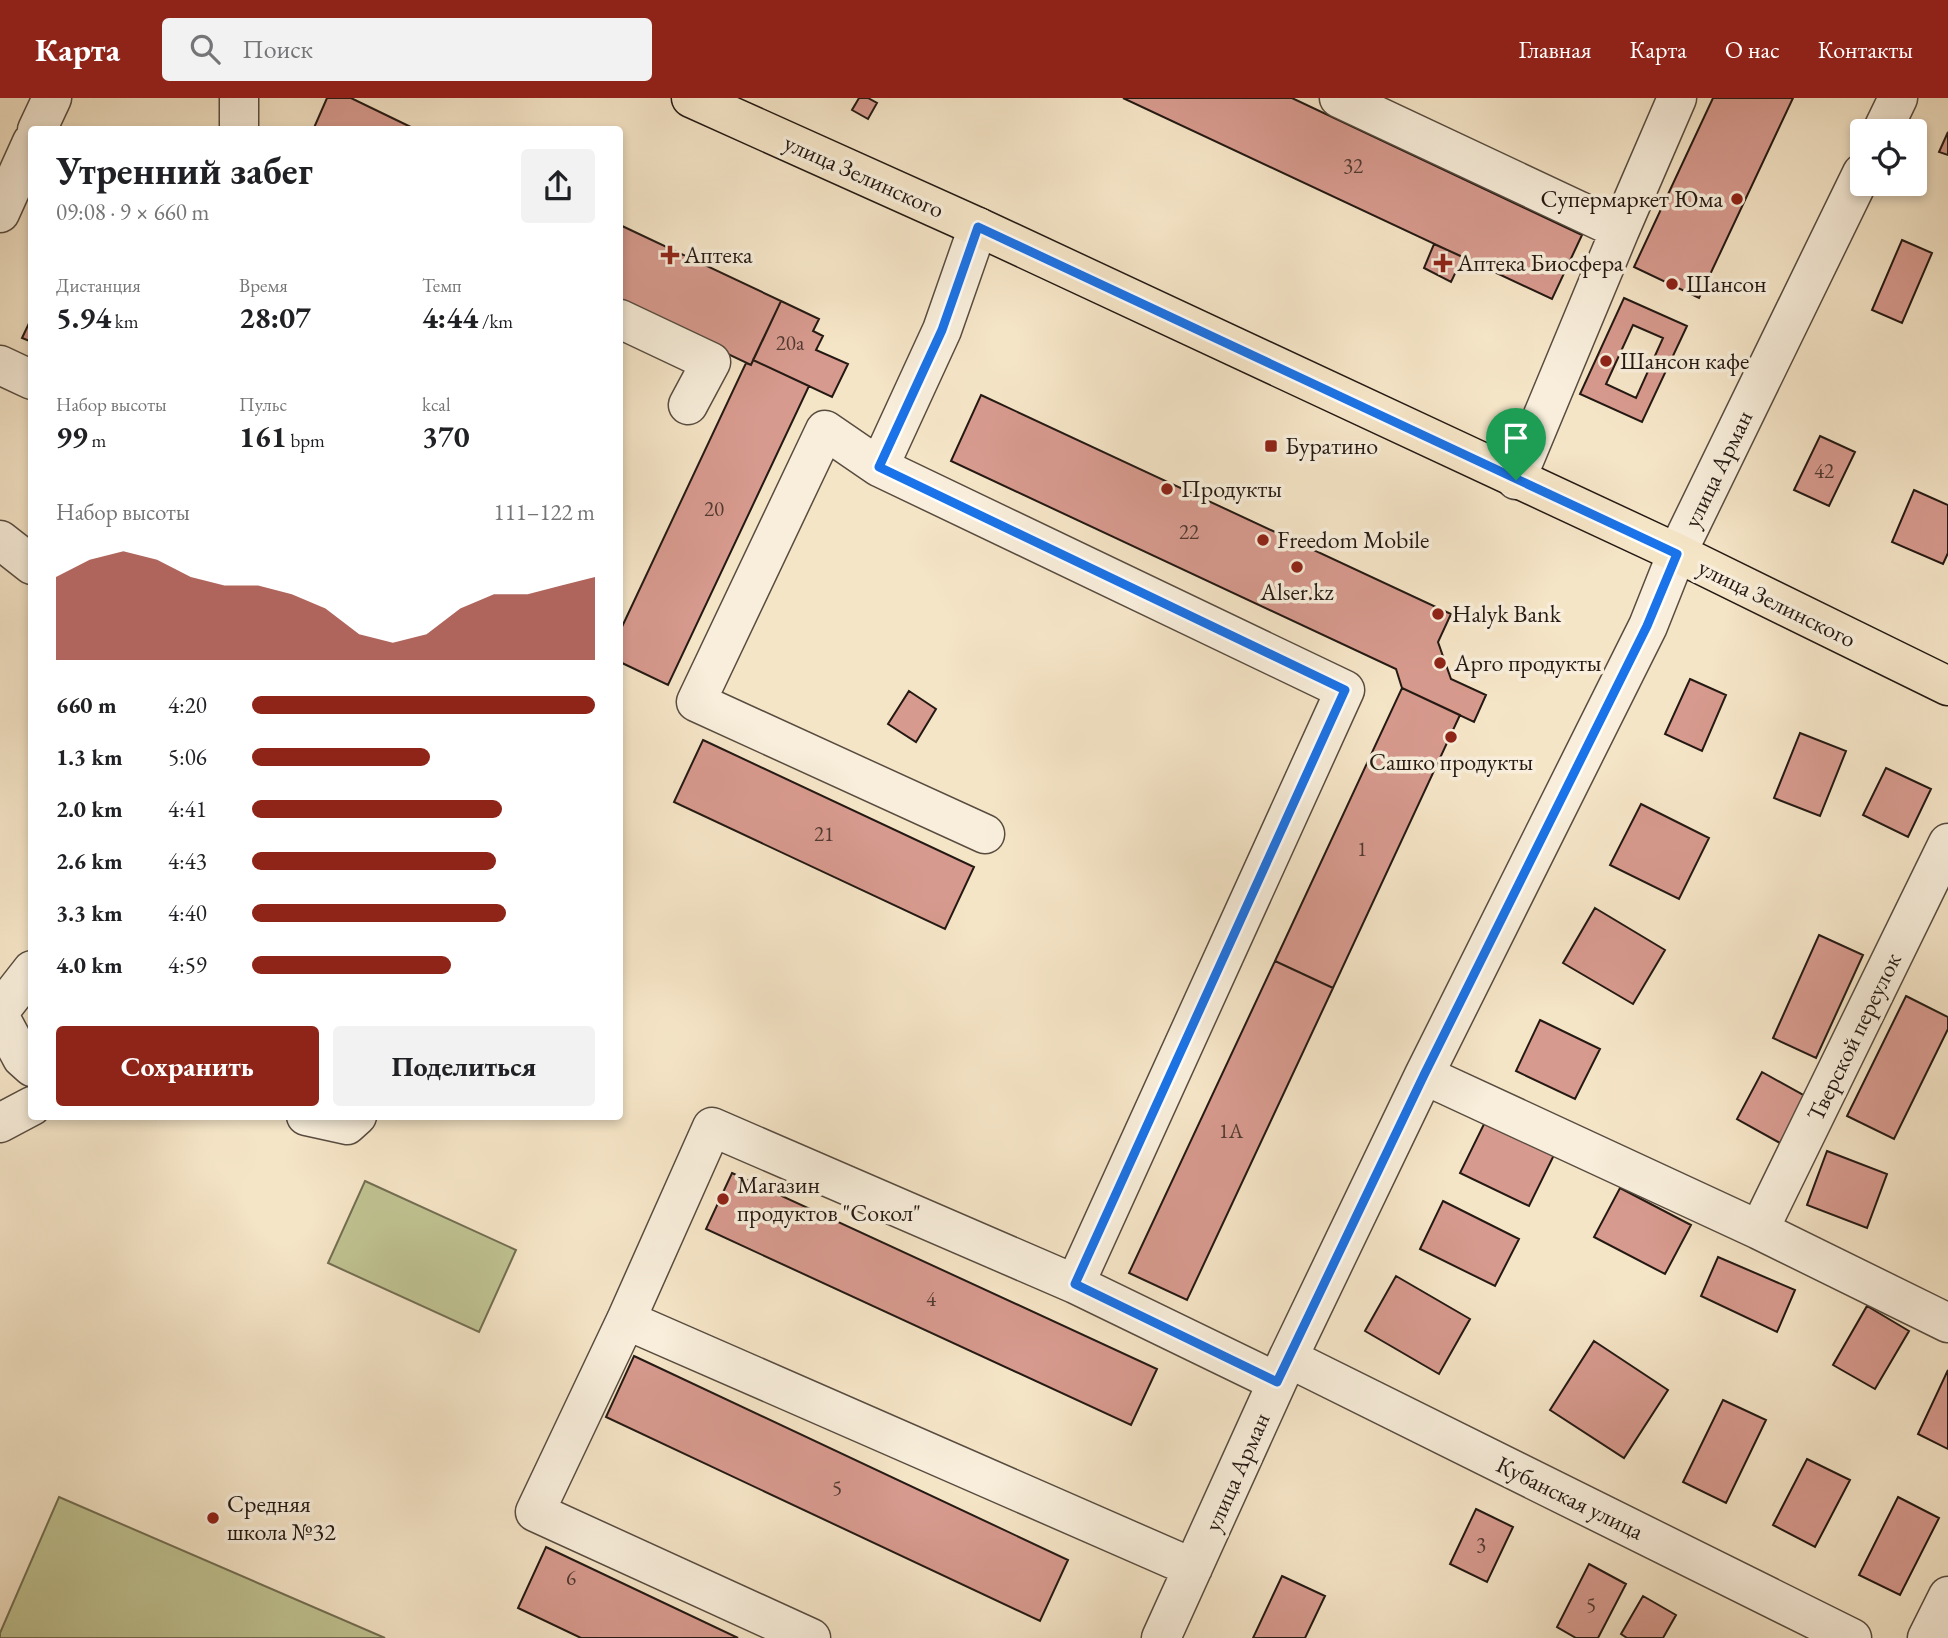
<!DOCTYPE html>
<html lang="ru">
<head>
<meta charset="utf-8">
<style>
  :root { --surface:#fff; --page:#f2f2f2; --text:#202124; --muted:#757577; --accent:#8f2418 }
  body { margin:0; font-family:"EB Garamond",serif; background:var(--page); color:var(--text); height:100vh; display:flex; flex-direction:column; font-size:26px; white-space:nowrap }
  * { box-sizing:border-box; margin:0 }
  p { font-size:23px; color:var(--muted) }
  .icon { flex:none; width:38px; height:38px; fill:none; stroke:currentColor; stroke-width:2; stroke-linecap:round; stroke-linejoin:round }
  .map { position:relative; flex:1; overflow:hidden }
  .drawer { position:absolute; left:28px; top:28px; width:595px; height:994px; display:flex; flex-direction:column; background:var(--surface); border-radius:7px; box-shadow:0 4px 10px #0003 }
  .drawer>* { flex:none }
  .tools { position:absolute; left:1850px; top:21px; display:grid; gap:14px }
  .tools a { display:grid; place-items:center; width:77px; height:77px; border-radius:7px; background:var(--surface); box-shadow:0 4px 10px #0003; font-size:35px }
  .pin { position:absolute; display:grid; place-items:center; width:60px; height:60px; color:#fff; margin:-72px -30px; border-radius:50% 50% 50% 0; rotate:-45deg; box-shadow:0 0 7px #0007 }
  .pin .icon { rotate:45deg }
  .round { display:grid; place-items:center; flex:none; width:74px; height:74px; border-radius:7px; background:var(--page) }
  .overview { display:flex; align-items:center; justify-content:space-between; height:119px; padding:0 28px }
  h1 { font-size:38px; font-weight:700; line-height:52px }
  .metrics { display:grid; grid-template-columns:repeat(3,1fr); gap:10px; height:119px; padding:7px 28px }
  .metrics div { display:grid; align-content:center }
  .metrics b { font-size:30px; font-weight:700 }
  .metrics small { font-size:19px; font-weight:400 }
  .metrics p { font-size:19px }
  .chart { height:196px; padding:14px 28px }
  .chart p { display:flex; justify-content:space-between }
  .chart svg { width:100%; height:126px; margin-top:7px; fill:var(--accent); opacity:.7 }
  .cta { display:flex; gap:14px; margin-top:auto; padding:14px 28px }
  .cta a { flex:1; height:80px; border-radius:7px; background:var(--accent); color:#fff; font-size:28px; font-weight:700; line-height:80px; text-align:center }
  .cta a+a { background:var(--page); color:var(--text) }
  ul { padding:0 28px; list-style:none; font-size:23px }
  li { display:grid; grid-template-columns:112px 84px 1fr; align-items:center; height:52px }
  li i { height:18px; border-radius:9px; background:var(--accent) }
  header { display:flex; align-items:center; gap:42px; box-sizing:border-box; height:98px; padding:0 35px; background:var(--accent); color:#fff }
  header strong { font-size:33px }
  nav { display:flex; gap:38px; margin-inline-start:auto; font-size:24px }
  .search { width:490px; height:63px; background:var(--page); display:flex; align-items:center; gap:18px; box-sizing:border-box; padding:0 24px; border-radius:7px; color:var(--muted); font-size:26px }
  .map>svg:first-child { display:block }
</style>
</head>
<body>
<header>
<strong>Карта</strong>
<div class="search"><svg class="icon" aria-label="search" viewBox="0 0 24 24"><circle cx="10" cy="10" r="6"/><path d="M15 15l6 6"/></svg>Поиск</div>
<nav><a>Главная</a><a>Карта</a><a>О нас</a><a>Контакты</a></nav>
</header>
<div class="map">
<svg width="1948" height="1540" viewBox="0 0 1948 1540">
  <rect width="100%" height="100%" fill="#f5e5c7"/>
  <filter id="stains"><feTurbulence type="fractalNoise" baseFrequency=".00286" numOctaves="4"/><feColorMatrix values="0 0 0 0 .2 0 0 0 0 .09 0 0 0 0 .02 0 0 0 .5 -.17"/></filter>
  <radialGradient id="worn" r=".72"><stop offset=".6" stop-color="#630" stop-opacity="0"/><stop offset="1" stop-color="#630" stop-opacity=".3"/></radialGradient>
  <path fill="#c0c392" stroke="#726e52" stroke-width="2" d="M 365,1083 L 516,1152 L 479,1234 L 328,1165 Z
    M 59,1399 L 385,1540 L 0,1540 L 0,1535 Z"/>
  <path fill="#d79a8e" stroke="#241913" stroke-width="2" fill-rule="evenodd" d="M 327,0 L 351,0 L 417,32 L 313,32 Z
    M 859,0 L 868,0 L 877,5 L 868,21 L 852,12 Z
    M 1123,0 L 1292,0 L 1582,137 L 1552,201 Z
    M 1713,0 L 1793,0 L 1699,200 L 1634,169 Z
    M 1948,34 L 1948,57 L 1939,54 Z
    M 620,127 L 781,203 L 751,267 L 620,205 Z
    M 1902,142 L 1932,155 L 1902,225 L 1872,212 Z
    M 1434,146 L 1463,159 L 1451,184 L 1424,170 Z
    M 1624,200 L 1687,228 L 1642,324 L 1580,296 ZM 1633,227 L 1663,240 L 1636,300 L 1606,286 Z
    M 781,203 L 819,221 L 813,233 L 823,238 L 816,252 L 848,266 L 832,299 L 753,262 Z
    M 32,219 L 32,244 L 22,240 Z
    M 753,262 L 809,288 L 668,587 L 620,564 L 620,533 L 746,265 L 751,267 Z
    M 981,297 L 1451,516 L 1438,544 L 1451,581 L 1486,597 L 1474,624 L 1402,590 L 1396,571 L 951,363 Z
    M 1820,338 L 1855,354 L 1829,408 L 1794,392 Z
    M 1914,392 L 1948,407 L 1948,455 L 1943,466 L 1892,444 Z
    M 1690,581 L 1726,597 L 1702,653 L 1665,636 Z
    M 1402,590 L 1460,617 L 1333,890 L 1275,863 Z
    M 909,593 L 936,611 L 916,644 L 888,626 Z
    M 1800,635 L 1846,653 L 1820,718 L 1774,700 Z
    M 703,642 L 974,769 L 945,831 L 674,704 Z
    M 1886,670 L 1931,691 L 1908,739 L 1863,717 Z
    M 1641,706 L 1709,740 L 1679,801 L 1610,767 Z
    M 1595,810 L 1665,852 L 1633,906 L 1563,865 Z
    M 1819,837 L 1863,857 L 1816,960 L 1773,940 Z
    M 1275,863 L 1333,890 L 1187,1202 L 1129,1175 Z
    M 1906,898 L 1948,919 L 1948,931 L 1894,1041 L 1847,1018 Z
    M 1540,922 L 1600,951 L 1575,1001 L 1516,973 Z
    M 1762,974 L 1805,998 L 1780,1045 L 1737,1021 Z
    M 1485,1024 L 1554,1057 L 1529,1108 L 1460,1075 Z
    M 1827,1053 L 1887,1076 L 1867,1130 L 1807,1107 Z
    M 732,1075 L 1157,1271 L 1131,1327 L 706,1131 Z
    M 1620,1090 L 1691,1127 L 1665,1176 L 1594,1139 Z
    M 1443,1103 L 1519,1141 L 1495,1188 L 1420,1151 Z
    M 1718,1159 L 1795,1192 L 1777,1234 L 1701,1198 Z
    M 1396,1178 L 1470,1221 L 1439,1276 L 1365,1233 Z
    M 1867,1208 L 1909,1233 L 1875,1291 L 1833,1267 Z
    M 1594,1243 L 1668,1292 L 1624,1360 L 1550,1312 Z
    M 634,1258 L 1068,1462 L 1040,1523 L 606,1319 Z
    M 1948,1272 L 1948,1351 L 1918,1336 Z
    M 1723,1302 L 1766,1322 L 1726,1405 L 1683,1384 Z
    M 1807,1361 L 1850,1382 L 1815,1449 L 1773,1427 Z
    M 1898,1399 L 1939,1420 L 1900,1497 L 1859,1477 Z
    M 1476,1411 L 1513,1429 L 1487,1484 L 1450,1466 Z
    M 546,1449 L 738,1540 L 581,1540 L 518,1510 Z
    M 1589,1466 L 1626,1486 L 1598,1540 L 1576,1540 L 1557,1529 Z
    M 1282,1478 L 1325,1498 L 1305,1540 L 1253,1540 Z
    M 1643,1498 L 1676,1517 L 1663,1540 L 1627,1540 L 1621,1536 Z"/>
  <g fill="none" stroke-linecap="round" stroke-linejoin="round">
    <g stroke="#584c40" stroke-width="41">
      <path id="minor" d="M 239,0 L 239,32
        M 1339,0 L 1620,132 L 1516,382
        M 37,32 L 52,0
        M 1882,33 L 1898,0
        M 0,115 L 32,44
        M 978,129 L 942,232 L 879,369 L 1345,592 L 1075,1186 L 1277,1284
        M 1620,132 L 1677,0
        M 620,221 L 711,264 L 688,307
        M 0,267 L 32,282
        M 879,369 L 825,332 L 696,604 L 985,736
        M 0,442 L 32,467
        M 0,913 L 32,872
        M 0,919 L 22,960 L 32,969
        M 1424,977 L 1759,1132 L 1948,1225
        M 306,1018 L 347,1027 L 357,1018
        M 0,1025 L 32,1008
        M 1759,1132 L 1948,745
        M 626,1222 L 1193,1470
        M 1288,1260 L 1852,1540
        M 811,1540 L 535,1414 L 626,1222 L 712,1029 L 1075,1186
        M 1161,1540 L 1288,1260 L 1424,977 L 1648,528 L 1677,455 L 1862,75
        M 1927,1540 L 1948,1498"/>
    </g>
    <g stroke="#241913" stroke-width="41">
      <path id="major" d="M 691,0 L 978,129 L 1677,455 L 1948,588"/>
    </g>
    <use href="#minor" stroke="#f8eedb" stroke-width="38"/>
    <use href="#major" stroke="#f5e5c7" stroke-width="38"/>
  </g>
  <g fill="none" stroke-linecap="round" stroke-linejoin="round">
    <g stroke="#fff" stroke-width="14">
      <path id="route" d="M 978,129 L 1677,456 L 1647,528 L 1424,977 L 1277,1284 L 1075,1186 L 1345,592 L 879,369 L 942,232 Z"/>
    </g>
    <use href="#route" stroke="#1a73e8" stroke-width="9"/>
  </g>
  <g fill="#8f2418" stroke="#f8eedb" stroke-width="2.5">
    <circle cx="1737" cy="101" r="7"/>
    <path d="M666.5 146.5h7v7h7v7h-7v7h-7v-7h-7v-7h7z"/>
    <path d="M1439.5 154.5h7v7h7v7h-7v7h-7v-7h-7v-7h7z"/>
    <circle cx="1672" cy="186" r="7"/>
    <circle cx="1606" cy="263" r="7"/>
    <rect x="1264" y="341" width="14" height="14" rx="3.5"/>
    <circle cx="1167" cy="391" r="7"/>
    <circle cx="1263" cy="442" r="7"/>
    <circle cx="1297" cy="469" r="7"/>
    <circle cx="1438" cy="516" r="7"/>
    <circle cx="1440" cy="565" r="7"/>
    <circle cx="1451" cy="639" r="7"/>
    <circle cx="723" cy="1101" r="7"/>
    <circle cx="213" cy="1420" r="7"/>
  </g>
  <g text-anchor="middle" stroke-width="7" stroke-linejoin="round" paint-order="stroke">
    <g font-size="21" fill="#513932">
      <text x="1353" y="75">32</text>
      <text x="790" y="252">20а</text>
      <text x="1824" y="380">42</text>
      <text x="714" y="418">20</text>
      <text x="1189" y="441">22</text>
      <text x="824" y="743">21</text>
      <text x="1362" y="758">1</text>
      <text x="1231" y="1040">1А</text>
      <text x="931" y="1208">4</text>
      <text x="837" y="1397">5</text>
      <text x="1481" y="1454">3</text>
      <text x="571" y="1487">6</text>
      <text x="1591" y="1514">5</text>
    </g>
    <g font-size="24" fill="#241913" stroke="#f8eedb">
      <text transform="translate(864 78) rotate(24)" y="8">улица Зелинского</text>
      <text transform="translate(1718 371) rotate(-64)" y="8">улица Арман</text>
      <text transform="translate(1777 505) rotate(26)" y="8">улица Зелинского</text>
      <text transform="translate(1854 939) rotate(-64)" y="8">Тверской переулок</text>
      <text transform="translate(1237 1374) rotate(-66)" y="8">улица Арман</text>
      <text transform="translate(1570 1400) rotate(26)" y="8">Кубанская улица</text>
    </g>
    <g font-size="24" fill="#241913" stroke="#f8eedb" text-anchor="start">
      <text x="1723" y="109" text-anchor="end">Супермаркет Юма</text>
      <text x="684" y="165">Аптека</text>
      <text x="1457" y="173">Аптека Биосфера</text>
      <text x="1686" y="194">Шансон</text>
      <text x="1620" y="271">Шансон кафе</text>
      <text x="1285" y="356">Буратино</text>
      <text x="1181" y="399">Продукты</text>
      <text x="1277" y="450">Freedom Mobile</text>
      <text x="1297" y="502" text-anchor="middle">Alser.kz</text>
      <text x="1452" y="524">Halyk Bank</text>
      <text x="1454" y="573">Арго продукты</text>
      <text x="1451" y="672" text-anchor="middle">Сашко продукты</text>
      <text x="737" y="1095">Магазин<tspan x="737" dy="28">продуктов "Сокол"</tspan></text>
      <text x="227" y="1414">Средняя<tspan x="227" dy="28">школа №32</tspan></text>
    </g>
  </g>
  <rect width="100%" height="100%" filter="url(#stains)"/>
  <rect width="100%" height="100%" fill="url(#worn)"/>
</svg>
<div class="tools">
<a><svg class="icon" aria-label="locate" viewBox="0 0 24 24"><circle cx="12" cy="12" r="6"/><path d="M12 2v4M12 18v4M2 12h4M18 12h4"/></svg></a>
</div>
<div class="pin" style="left:1516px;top:382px;background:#1e9e55"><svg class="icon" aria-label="arrive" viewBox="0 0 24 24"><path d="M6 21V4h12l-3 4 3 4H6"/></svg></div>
<section class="drawer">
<div class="overview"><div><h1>Утренний забег</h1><p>09:08 · 9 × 660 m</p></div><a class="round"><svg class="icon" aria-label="share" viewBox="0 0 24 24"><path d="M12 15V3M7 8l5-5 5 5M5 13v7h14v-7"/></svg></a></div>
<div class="metrics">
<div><p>Дистанция</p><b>5.94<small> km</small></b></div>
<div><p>Время</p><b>28:07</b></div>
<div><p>Темп</p><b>4:44<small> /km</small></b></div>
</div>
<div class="metrics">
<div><p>Набор высоты</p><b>99<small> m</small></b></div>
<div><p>Пульс</p><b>161<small> bpm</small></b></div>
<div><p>kcal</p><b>370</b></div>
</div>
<div class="chart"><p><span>Набор высоты</span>111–122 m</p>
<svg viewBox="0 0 160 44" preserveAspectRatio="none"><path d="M0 44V15L10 9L20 6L30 9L40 15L50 18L60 18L70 21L80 26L90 35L100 38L110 35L120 26L130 21L140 21L150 18L160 15V44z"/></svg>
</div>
<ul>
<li><b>660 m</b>4:20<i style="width:100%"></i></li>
<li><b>1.3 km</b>5:06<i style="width:52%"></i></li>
<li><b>2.0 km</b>4:41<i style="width:73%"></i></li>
<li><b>2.6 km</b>4:43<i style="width:71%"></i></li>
<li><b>3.3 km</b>4:40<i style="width:74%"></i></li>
<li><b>4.0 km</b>4:59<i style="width:58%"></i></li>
</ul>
<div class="cta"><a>Сохранить</a><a>Поделиться</a></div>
</section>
</div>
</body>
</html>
